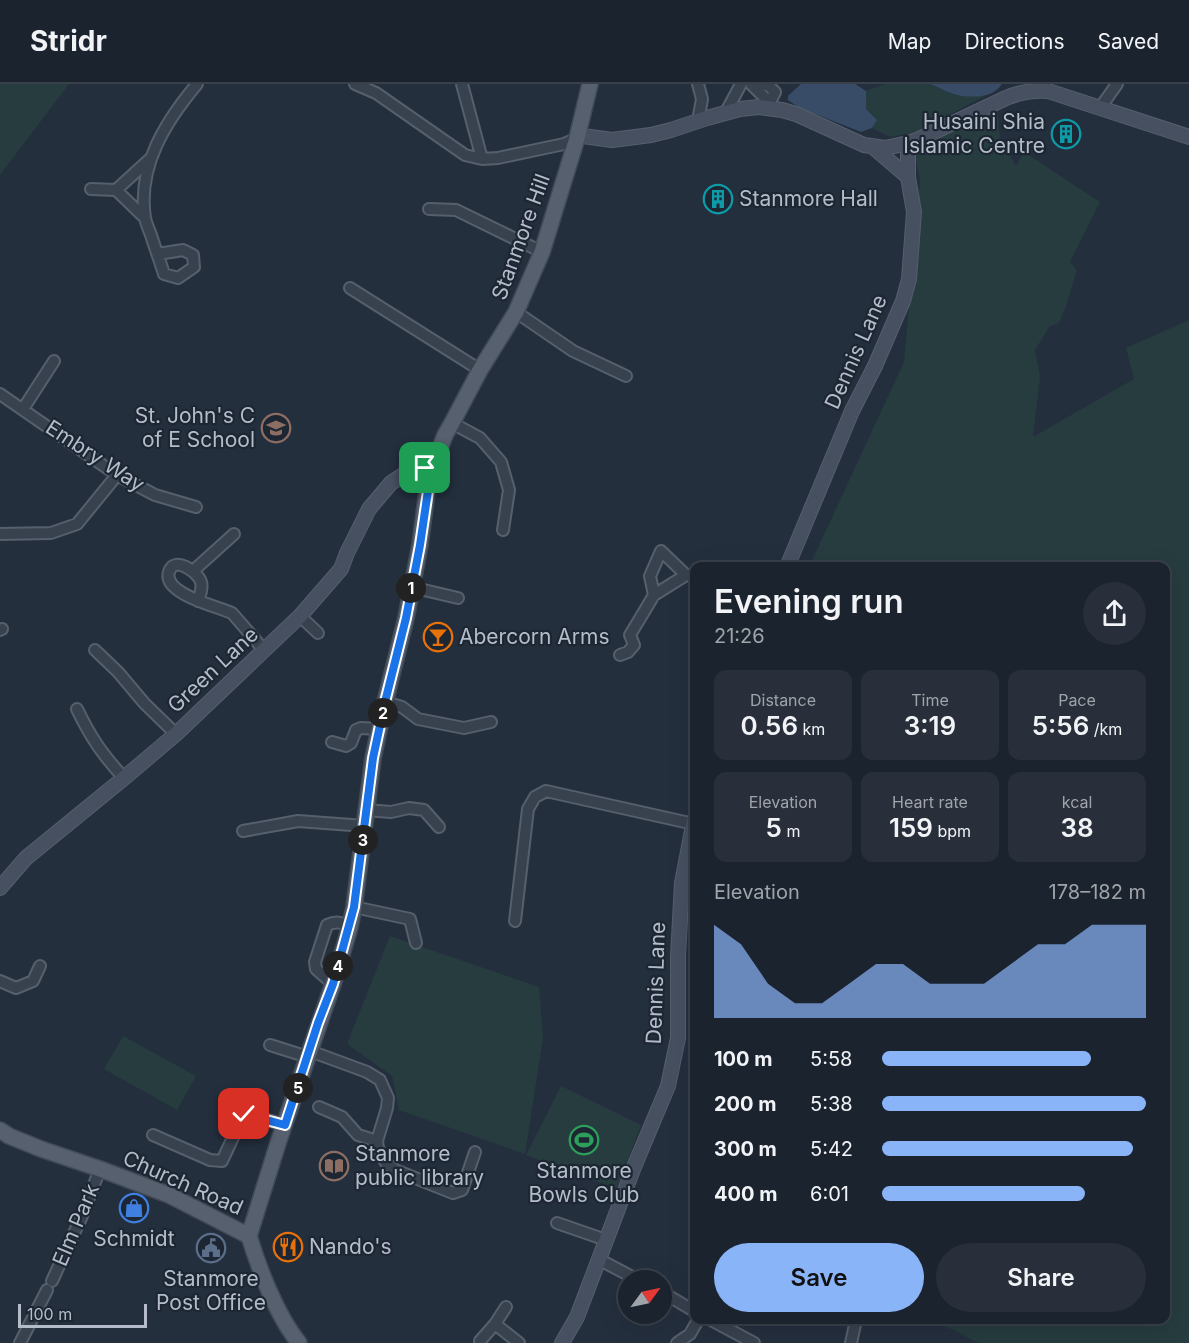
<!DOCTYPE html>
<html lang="en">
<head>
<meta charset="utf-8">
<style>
  :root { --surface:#1b232e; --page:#282f3a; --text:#f1f3f6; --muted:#a0a4aa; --line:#39404a; --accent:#8ab4f8 }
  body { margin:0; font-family:Inter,sans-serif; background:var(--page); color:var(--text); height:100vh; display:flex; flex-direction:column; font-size:22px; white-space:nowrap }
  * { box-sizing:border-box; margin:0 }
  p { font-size:20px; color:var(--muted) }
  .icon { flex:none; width:33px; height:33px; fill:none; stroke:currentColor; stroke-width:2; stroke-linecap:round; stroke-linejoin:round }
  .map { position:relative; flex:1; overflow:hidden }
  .details { position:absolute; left:690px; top:478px; width:480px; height:762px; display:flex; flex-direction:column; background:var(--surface); border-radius:12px; box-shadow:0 6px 24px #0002,0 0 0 2px var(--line) }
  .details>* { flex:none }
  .needle { width:39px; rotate:57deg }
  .controls { position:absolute; left:618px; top:1186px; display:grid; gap:12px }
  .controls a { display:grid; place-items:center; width:54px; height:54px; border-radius:50%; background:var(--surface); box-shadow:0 6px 24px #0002,0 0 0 2px var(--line); font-size:30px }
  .scale { position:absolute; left:18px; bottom:15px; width:129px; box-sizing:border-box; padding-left:6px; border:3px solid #b4bcc9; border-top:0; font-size:16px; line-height:21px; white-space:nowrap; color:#b4bcc9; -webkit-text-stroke:4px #1d2633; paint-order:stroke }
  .pin { position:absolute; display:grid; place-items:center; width:51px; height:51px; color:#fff; margin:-26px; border-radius:12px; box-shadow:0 3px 9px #0006 }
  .km { position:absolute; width:30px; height:30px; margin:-15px; border-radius:50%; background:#222; color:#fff; font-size:16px; line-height:30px; text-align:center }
  .round { display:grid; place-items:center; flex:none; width:63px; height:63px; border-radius:32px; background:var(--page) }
  .summary { display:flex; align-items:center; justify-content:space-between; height:102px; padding:0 24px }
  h1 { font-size:33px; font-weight:600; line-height:45px }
  .figures { display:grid; grid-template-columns:repeat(3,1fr); gap:9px; height:102px; padding:6px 24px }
  .figures div { display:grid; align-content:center; border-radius:12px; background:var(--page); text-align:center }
  .figures b { font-size:26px; font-weight:600 }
  .figures small { font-size:16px; font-weight:400 }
  .figures p { font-size:16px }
  .chart { height:168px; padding:12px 24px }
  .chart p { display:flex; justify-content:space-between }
  .chart svg { width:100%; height:108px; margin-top:6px; fill:var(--accent); opacity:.7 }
  .action { display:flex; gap:12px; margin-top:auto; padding:12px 24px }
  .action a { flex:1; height:69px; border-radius:36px; background:var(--accent); color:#111; font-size:24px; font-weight:600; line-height:69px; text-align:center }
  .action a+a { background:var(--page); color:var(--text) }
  ul { padding:0 24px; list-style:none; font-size:20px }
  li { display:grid; grid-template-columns:96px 72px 1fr; align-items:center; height:45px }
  li i { height:15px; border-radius:8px; background:var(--accent) }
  header { display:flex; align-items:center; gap:36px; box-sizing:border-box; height:84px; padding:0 30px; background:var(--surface); border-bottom:2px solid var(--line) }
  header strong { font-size:28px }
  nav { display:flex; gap:33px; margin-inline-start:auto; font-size:21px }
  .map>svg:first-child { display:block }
</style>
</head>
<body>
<header>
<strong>Stridr</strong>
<nav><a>Map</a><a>Directions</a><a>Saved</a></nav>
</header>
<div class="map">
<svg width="1189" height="1259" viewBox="0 0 1189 1259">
  <rect width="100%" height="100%" fill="#242f3e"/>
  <path fill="#263c3f" d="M 0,0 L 69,0 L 0,91 Z
    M 885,0 L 930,0 L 956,11 L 985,12 L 916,48 L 890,53 L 872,44 L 877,36 L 866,25 L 866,7 Z
    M 997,22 L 1000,53 L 1016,82 L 1024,68 L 1100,118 L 1070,178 L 1077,186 L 1066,222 L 1059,239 L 1050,242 L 1035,266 L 1040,292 L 1033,353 L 1134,295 L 1126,264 L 1189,236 L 1189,1259 L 979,1259 L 933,1236 L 1166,1236 L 1166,483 L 809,483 L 904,278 L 920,97 L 914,66 Z
    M 390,852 L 539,903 L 543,954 L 525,1070 L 399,1026 L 392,992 L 347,960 Z
    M 123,952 L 196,992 L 177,1026 L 104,985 Z
    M 561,1002 L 641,1041 L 617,1105 L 526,1071 Z"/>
  <path fill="#394c67" d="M 801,0 L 855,0 L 866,7 L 866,25 L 877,36 L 872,44 L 861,48 L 798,23 L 788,16 L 788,12 Z
    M 930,0 L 1002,0 C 993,14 973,14 957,11 C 948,9 939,3 930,0 Z"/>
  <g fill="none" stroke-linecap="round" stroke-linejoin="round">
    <g stroke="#565f6c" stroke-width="14">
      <path id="street" d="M 355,0 L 376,9 L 465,71 L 482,75 L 498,74 L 564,60 L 577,54
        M 462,0 L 482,75
        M 751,0 L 767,16 L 771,16 L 775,8 L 768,1 L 753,1
        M 1100,24 L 1117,0
        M 726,28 L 741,0
        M 698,37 L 702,15 L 698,0
        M 91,105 L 116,106 L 150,75
        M 116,106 L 145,134
        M 429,125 L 456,126 L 542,168
        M 158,170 L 183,166 L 193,171 L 194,183 L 178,194 L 164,190 C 160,177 155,164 151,151 C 149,146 146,139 145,134 C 137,82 166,37 197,0
        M 350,204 L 480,286
        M 516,228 L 573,267 L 626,292
        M 0,310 L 117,391 L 155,411 L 196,423
        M 23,325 L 54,277
        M 452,339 L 480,354 L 501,378 L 509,406 L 503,446
        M 0,450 L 51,449 L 77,440 L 117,391
        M 193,487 L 234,450
        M 686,491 L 654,511 L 650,492 L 661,467 L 686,491 L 694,492
        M 411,503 L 458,514
        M 198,517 C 200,511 203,505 201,498 C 198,488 174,471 169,488 C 162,510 219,523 232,529 L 264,566
        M 300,532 L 318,549
        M 0,546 L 2,545
        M 95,566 L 118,588 L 145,620 L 176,650
        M 620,571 L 628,568 L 634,561 L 630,551 L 654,511
        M 385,618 L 402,623 L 418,635 L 464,644 L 491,638
        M 77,625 C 91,654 102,670 124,694
        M 332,658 L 346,662 L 351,659 L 356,646 L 361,644 L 379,645
        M 366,726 L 391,728 L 409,724 L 424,726 L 439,743
        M 243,747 L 298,737 L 365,742
        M 354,823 L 410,835 L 416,859
        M 515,837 L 528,725 L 535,713 L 546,707 L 694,740
        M 0,897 L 16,904 L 33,897 L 40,882
        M 333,900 L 316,885 L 315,878 L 327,841 C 336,837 341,838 350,843
        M 270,961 L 308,973
        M 310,967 L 367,988 L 380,996 L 388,1014 L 387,1024 L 377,1057 L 378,1064 L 386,1079 L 395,1086 L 453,1109 L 462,1106 L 475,1068
        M 319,1023 L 342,1033 L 358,1051 L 377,1057
        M 229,1025 L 285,1041
        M 153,1051 L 210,1076 L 222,1077 L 244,1030
        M 557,1139 L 606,1156
        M 600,1176 L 640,1197
        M 52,1197 L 82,1132 L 100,1085
        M 662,1208 L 694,1227
        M 711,1236 L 754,1259
        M 495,1240 L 519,1259
        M 480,1257 L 495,1240 L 506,1223
        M 20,1259 L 47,1206
        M 677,1259 L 690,1250 L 698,1236
        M 851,1259 L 856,1236"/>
    </g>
    <g stroke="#565f6c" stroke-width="16">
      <path id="secondary" d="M 577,54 L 583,52 L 612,56 L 651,51 L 671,46 L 707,34 L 740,25 L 759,23 L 782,26 L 796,30 L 864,61 L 885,64 L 908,59 L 919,55 L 1006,14 C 1020,8 1032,6 1048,7 L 1189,53
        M 873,63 L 908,93
        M 787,483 L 852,327 L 875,282 L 903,217 L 909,195 L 914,128 L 908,93 L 908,59
        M 0,804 L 26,774 L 124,694 L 176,650 L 300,532 L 341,485 L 347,469 L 369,425 L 391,399 L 406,389 L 430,383
        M 562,1259 L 577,1233 L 634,1083 L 668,1002 L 678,954 L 678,872 L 682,799 L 694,736"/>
    </g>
    <g stroke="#414a57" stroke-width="18">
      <path id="primary" d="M 0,1046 L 9,1052 L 41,1065 L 100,1085 L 169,1111 L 249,1152
        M 249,1152 L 279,1056 L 333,900 L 350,843 L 354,823 L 373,674 L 385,618 L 406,534 L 420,461 L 427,407 L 425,400 L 431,378 L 436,375 L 445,351 L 452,339 L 480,286 L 516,228 L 542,168 L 577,54 L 590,0
        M 249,1152 C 259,1185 277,1232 299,1259"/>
    </g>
    <use href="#street" stroke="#38414e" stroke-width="10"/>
    <use href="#secondary" stroke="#465061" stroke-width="14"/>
    <use href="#primary" stroke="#56606e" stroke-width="15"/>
  </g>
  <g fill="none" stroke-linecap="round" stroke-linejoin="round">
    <g stroke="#fff" stroke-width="12">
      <path id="route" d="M 244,1030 L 285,1041 L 318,939 L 333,900 L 354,823 L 373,674 L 385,618 L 406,534 L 420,461 L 428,407 L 425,400 L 430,383 L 425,384"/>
    </g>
    <use href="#route" stroke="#1a73e8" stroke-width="8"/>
  </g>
  <defs>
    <g id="building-ring" transform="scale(1.5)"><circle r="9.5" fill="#1d2633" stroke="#0f9aa8" stroke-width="1.5"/><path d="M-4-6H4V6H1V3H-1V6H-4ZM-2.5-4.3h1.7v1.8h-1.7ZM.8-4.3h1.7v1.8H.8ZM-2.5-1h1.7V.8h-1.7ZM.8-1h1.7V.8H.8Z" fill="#0f9aa8"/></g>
    <g id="school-ring" transform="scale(1.5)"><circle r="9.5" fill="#1d2633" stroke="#8d6e63" stroke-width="1.5"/><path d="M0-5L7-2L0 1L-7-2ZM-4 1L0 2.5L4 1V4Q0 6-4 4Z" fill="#8d6e63"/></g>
    <g id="bar-ring" transform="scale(1.5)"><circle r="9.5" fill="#1d2633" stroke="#e8710a" stroke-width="1.5"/><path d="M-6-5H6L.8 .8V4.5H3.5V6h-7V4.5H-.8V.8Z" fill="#e8710a"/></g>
    <g id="stadium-ring" transform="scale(1.5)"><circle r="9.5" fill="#1d2633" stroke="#2e9e5b" stroke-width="1.5"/><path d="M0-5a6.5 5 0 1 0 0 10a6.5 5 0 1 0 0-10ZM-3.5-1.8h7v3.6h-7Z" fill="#2e9e5b"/></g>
    <g id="library-ring" transform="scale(1.5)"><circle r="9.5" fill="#1d2633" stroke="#8d6e63" stroke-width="1.5"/><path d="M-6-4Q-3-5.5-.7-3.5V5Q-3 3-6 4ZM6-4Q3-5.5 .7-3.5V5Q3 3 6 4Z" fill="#8d6e63"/></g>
    <g id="shop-ring" transform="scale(1.5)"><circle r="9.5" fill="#1d2633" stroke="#3f7fe0" stroke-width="1.5"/><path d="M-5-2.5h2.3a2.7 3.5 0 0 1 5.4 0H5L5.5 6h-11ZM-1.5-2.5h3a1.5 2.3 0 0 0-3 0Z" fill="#3f7fe0"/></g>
    <g id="restaurant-ring" transform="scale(1.5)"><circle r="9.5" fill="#1d2633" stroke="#e8710a" stroke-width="1.5"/><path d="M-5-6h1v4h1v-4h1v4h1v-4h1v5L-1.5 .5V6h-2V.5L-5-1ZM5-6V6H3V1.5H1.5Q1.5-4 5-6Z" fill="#e8710a"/></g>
    <g id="civic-ring" transform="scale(1.5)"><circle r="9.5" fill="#1d2633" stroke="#5c6f8a" stroke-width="1.5"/><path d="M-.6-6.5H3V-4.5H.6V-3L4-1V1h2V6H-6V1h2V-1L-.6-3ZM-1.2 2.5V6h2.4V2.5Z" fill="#5c6f8a"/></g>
  </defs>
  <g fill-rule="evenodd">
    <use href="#building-ring" x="1066" y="50"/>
    <use href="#building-ring" x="718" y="115"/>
    <use href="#school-ring" x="276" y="344"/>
    <use href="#bar-ring" x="438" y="553"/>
    <use href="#stadium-ring" x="584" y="1056"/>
    <use href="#library-ring" x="334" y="1082"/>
    <use href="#shop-ring" x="134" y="1124"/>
    <use href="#restaurant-ring" x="288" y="1163"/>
    <use href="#civic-ring" x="211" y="1164"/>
  </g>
  <g text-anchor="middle" stroke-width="4.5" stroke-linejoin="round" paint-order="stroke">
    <g font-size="21" fill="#b4bcc9" stroke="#1d2633" text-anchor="start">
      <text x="1045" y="45" text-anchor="end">Husaini Shia<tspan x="1045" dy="24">Islamic Centre</tspan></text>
      <text x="739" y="122">Stanmore Hall</text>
      <text x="255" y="339" text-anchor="end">St. John's C<tspan x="255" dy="24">of E School</tspan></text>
      <text x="459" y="560">Abercorn Arms</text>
      <text x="355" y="1077">Stanmore<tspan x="355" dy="24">public library</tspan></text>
      <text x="584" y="1094" text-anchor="middle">Stanmore<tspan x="584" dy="24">Bowls Club</tspan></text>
      <text x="134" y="1162" text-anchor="middle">Schmidt</text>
      <text x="309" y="1170">Nando's</text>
      <text x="211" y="1202" text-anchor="middle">Stanmore<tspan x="211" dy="24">Post Office</tspan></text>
    </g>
    <g font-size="21" fill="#b4bcc9" stroke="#1d2633">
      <text transform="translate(521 153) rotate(-70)" y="7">Stanmore Hill</text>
      <text transform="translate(856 268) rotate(-66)" y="7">Dennis Lane</text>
      <text transform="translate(95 372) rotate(33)" y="7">Embry Way</text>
      <text transform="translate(213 586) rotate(-43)" y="7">Green Lane</text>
      <text transform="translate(656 899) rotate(-88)" y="7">Dennis Lane</text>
      <text transform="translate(183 1099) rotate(24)" y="7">Church Road</text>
      <text transform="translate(76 1141) rotate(-67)" y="7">Elm Park</text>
    </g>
  </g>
</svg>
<div class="controls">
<a><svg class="needle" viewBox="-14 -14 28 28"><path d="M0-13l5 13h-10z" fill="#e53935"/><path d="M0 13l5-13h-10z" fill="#a0a4aa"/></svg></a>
</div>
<div class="scale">100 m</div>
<div class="pin" style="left:425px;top:384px;background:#1e9e55"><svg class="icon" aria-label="arrive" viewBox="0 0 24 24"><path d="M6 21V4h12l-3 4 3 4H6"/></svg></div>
<div class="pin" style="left:244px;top:1030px;background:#d93025"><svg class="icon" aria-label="check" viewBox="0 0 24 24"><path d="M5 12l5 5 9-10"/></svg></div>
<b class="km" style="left:411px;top:504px">1</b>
<b class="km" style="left:383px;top:629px">2</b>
<b class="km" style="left:363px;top:756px">3</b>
<b class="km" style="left:338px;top:882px">4</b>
<b class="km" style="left:298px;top:1004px">5</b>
<section class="details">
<div class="summary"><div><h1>Evening run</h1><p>21:26</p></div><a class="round"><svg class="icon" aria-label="share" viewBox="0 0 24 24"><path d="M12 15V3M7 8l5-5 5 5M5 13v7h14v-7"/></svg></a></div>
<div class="figures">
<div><p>Distance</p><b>0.56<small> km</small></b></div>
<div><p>Time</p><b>3:19</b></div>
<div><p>Pace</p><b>5:56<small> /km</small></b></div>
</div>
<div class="figures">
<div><p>Elevation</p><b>5<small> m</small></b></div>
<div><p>Heart rate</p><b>159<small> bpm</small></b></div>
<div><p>kcal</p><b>38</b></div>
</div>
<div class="chart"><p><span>Elevation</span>178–182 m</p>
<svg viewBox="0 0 160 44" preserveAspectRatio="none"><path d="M0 44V6L10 14L20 30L30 38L40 38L50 30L60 22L70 22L80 30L90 30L100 30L110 22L120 14L130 14L140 6L150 6L160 6V44z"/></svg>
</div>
<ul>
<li><b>100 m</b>5:58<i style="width:79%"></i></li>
<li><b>200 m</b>5:38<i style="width:100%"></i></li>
<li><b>300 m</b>5:42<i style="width:95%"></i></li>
<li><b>400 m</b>6:01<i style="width:77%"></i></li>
</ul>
<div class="action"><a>Save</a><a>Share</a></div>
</section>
</div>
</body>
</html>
